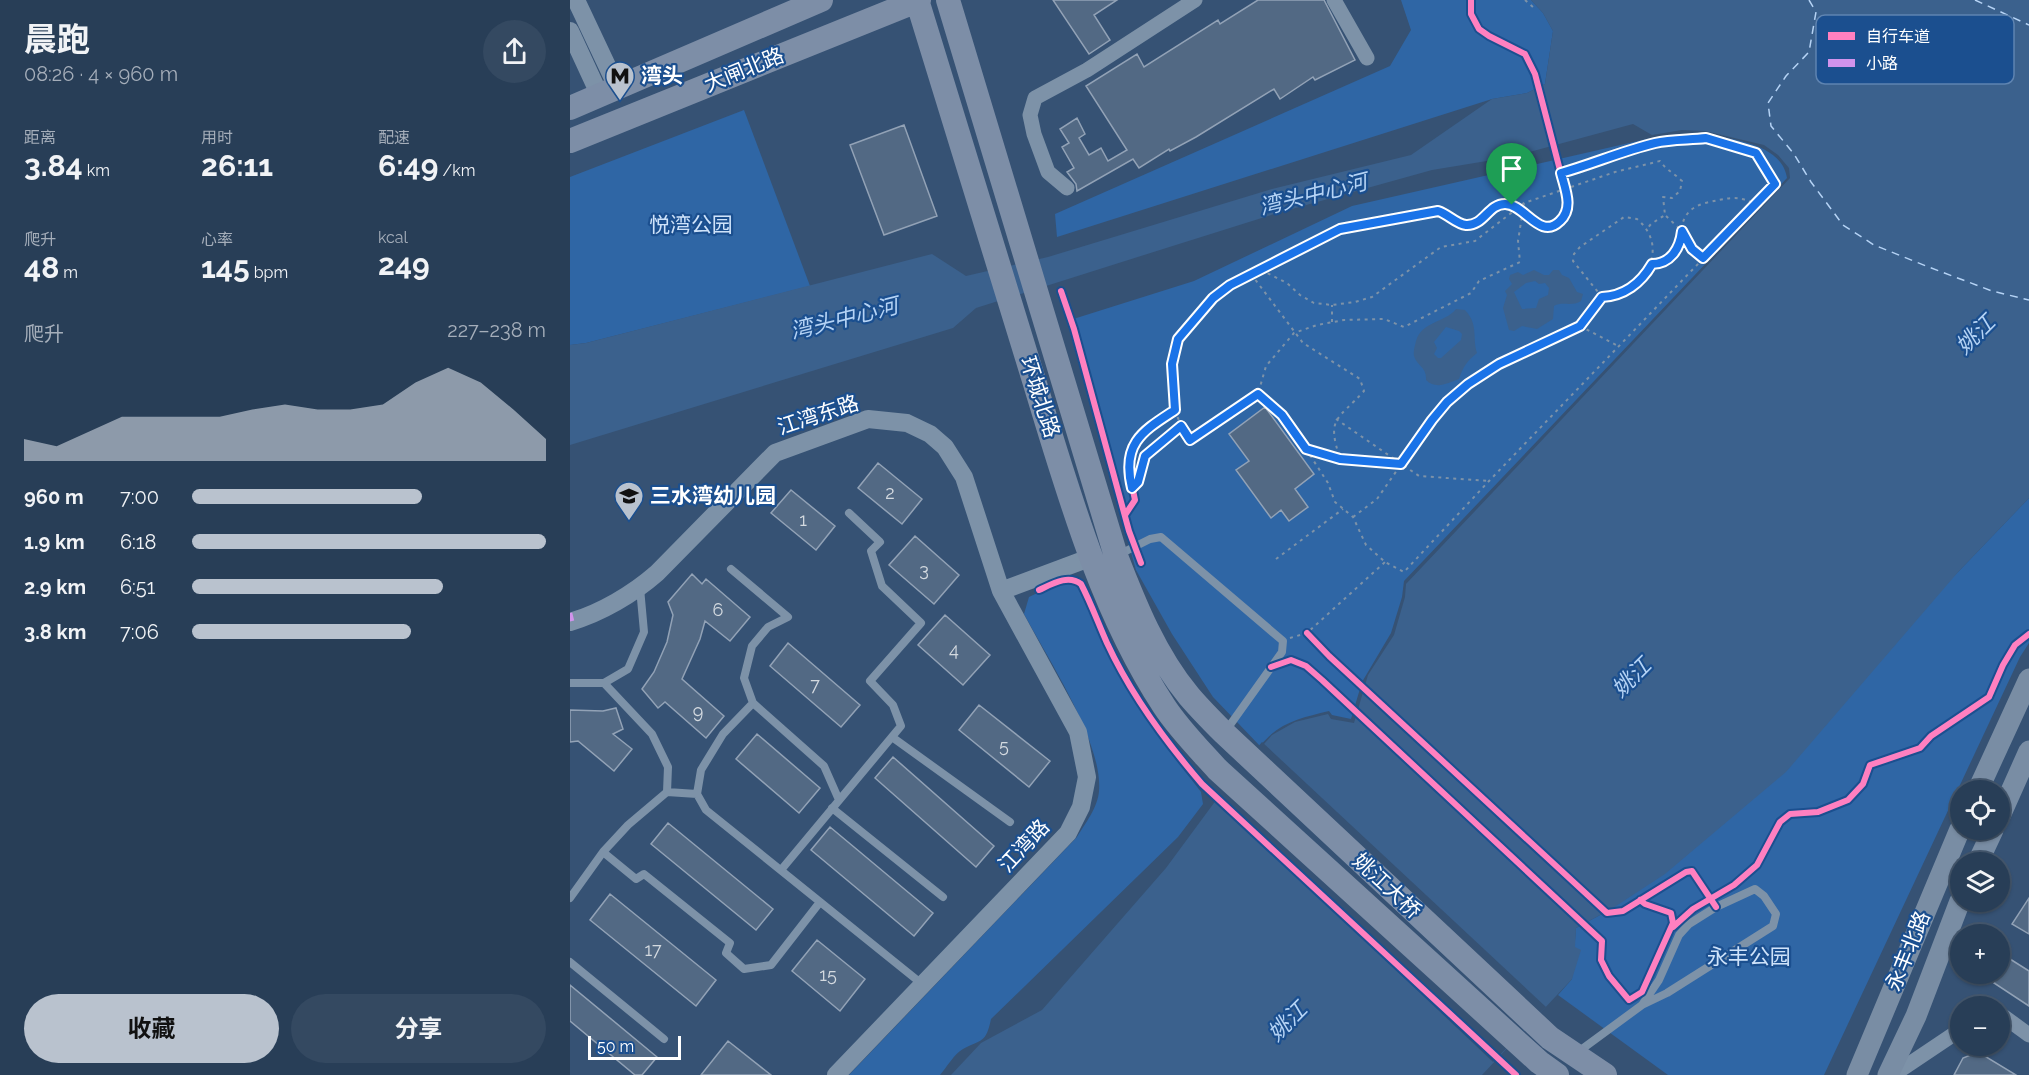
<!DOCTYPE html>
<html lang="zh">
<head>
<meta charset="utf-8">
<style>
  :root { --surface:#283e57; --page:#344961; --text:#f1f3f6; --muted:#a5aeba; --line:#44576d; --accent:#b9c2ce }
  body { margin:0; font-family:Raleway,"Noto Sans SC",sans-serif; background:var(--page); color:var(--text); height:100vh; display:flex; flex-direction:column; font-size:22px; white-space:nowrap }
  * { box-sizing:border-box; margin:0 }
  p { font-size:20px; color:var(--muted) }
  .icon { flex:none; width:33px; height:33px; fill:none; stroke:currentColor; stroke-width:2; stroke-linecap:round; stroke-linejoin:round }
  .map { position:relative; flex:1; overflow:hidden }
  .panel { display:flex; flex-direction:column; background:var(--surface); width:570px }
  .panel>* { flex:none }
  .fabs { position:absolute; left:1380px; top:780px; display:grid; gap:12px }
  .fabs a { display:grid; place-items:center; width:60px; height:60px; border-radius:50%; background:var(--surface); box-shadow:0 2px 4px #0004,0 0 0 2px var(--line); font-size:30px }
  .scale { position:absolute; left:18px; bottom:15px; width:93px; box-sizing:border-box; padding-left:6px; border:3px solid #fff; border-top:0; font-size:16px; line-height:21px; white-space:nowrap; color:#fff; -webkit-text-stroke:4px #1b4f8f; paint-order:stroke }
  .pin { position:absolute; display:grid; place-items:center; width:51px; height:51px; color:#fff; margin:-62px -26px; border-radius:50% 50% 50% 0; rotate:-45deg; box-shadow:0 0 6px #0007 }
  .pin .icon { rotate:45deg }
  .round { display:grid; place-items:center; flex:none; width:63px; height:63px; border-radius:32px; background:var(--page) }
  .summary { display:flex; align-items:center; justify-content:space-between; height:102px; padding:0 24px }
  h1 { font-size:33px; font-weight:700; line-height:45px }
  .figures { display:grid; grid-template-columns:repeat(3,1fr); gap:9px; height:102px; padding:6px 24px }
  .figures div { display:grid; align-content:center }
  .figures b { font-size:30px; font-weight:700 }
  .figures small { font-size:16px; font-weight:400 }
  .figures p { font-size:16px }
  .chart { height:168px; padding:12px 24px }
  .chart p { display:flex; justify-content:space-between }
  .chart svg { width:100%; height:108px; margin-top:6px; fill:var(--accent); opacity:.7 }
  .primary-button { display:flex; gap:12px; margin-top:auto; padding:12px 24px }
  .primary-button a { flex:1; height:69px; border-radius:36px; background:var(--accent); color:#111; font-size:24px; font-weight:700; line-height:69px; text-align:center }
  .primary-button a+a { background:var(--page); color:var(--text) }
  ul { padding:0 24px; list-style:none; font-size:20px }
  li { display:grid; grid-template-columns:96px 72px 1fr; align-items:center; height:45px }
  li i { height:15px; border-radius:8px; background:var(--accent) }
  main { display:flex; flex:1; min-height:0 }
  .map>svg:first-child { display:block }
</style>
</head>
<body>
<main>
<section class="panel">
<div class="summary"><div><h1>晨跑</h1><p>08:26 · 4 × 960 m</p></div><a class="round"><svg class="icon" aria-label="share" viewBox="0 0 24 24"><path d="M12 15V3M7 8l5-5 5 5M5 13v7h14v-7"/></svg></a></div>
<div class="figures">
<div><p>距离</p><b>3.84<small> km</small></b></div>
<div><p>用时</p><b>26:11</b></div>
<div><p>配速</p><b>6:49<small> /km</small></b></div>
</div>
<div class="figures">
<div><p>爬升</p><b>48<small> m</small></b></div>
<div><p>心率</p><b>145<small> bpm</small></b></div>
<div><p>kcal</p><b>249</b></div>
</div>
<div class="chart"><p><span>爬升</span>227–238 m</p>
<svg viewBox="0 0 160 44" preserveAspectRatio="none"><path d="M0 44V35L10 38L20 32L30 26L40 26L50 26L60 26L70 23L80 21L90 23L100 23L110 21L120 12L130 6L140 12L150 23L160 35V44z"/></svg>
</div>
<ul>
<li><b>960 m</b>7:00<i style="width:65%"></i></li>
<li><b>1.9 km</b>6:18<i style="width:100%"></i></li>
<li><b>2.9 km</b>6:51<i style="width:71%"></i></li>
<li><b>3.8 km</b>7:06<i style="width:62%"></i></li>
</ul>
<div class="primary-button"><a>收藏</a><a>分享</a></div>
</section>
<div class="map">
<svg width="1459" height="1075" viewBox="0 0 1459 1075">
  <rect width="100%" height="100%" fill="#365274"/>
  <path fill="#2f66a5" d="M 831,0 L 961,0 L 973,13 L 983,31 L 975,84 L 957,93 L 922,99 L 487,237 L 485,214 L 820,66 L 841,30 Z
    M 174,110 L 240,286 L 16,343 L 0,345 L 0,177 Z
    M 1133,133 C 1161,140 1212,143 1217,178 L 834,581 L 832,597 L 821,633 L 792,682 L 781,719 L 762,715 L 759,711 C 731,718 709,722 690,746 L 643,697 L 602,634 L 566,570 L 497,321 L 624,281 L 782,206 L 1081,138 Z
    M 1459,498 L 1459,643 L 1450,657 L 1254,1075 L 1098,1075 L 988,995 L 1002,979 L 1006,928 L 1043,908 L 1389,571 Z
    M 490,582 L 507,586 L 542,660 L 567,704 L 598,749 L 631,792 L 633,804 L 608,837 L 421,1019 C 416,1043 412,1039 393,1049 C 384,1054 377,1067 370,1075 L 279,1075 L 507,837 C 515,824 528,807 529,791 C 533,742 478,659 454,614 L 459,597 Z"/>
  <path fill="#3b618d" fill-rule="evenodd" d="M 961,0 L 1459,0 L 1459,498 L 1389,571 L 1216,772 L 1095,874 L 1043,908 L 1006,928 L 1005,947 L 1011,950 L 1002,979 L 912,1075 L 381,1075 L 411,1043 L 472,1010 L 596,868 L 655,788 L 702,735 L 725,722 L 758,714 L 761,719 L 784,723 L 798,675 L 824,635 L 835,597 L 836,584 L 1220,178 L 1219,168 L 1208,155 L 1194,145 L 1135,131 L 1112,130 L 1082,135 L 1063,124 L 941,157 L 862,170 L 704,214 L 406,308 L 383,328 L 0,445 L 0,345 L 16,343 L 362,254 L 396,276 L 478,257 L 702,189 L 841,155 L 922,99 L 957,93 L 975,84 L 983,31 L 973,13 Z
    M 964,270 L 974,275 L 979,275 L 983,270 L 989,270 L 992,275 L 999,278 L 1007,292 L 1013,294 L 1011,301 C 1002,307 992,301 984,306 L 983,319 L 967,329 L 952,326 L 944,331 L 939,330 L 933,308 L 937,295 L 935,291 L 942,284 L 939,279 L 940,275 L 948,272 L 953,275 ZM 965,281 L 969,284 L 975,283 L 979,288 L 978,295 L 969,299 L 966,308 L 952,309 L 944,292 L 956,283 Z
    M 886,309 L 895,310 C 909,325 902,337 907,353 C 897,361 893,367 889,379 C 878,383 866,390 856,380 C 857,367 847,366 844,356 C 843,351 845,346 846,341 C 852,321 875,323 886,309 ZM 876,327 L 889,331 L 892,334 L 891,340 L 871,358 L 868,358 L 864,354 L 867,348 L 864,342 Z"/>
  <path fill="#365274" d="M 692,742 L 976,1007 L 923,1062 L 644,798 Z"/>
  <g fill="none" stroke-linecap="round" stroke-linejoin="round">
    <path stroke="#b5d3f5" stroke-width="1.5" stroke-dasharray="8 6" stroke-linecap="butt" d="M 1239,0 L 1246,12 L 1239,52 L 1216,76 L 1198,103 L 1201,126 L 1224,154 L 1241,182 L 1273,225 L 1304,245 L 1356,266 L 1422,291 L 1459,300
      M 1405,0 L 1459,25"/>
  </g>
  <path fill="#526984" stroke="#92a2b6" stroke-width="1.5" d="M 483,0 L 547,0 L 524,15 L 540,40 L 519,54 Z
    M 688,0 L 754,0 L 785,60 L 745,80 L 743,77 L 710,99 L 704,89 L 626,137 L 600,151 L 599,149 L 569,168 L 563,159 L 507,191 L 506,184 L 497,172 L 504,168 L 492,147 L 499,143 L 490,129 L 507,118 L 515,134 L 509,138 L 519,155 L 531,148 L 538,161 L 557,150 L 516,86 L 567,54 L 574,67 L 648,20 L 650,24 Z
    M 334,125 L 367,216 L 314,235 L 280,145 Z
    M 695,407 L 744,474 L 725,489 L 738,507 L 719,521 L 711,510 L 701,518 L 666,470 L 679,461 L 659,434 Z
    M 308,463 L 352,499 L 332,524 L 288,488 Z
    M 221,490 L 265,526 L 246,550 L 201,513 Z
    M 345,536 L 389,575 L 364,604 L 319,565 Z
    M 122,574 L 132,584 L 136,579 L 180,617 L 160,641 L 135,621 L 130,639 L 112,679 L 154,716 L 136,738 L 95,702 L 88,708 L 72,689 L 84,672 L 97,642 L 103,615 L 98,602 Z
    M 375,615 L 420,655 L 393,685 L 348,645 Z
    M 218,643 L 290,705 L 271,727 L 200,666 Z
    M 409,705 L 480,761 L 459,787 L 389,730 Z
    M 46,708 L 53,729 L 43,734 L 62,749 L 44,771 L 8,741 L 0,742 L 0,710 L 33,711 Z
    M 187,734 L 250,788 L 229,813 L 166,759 Z
    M 323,757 L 424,846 L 406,867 L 305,778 Z
    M 98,823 L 203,909 L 186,930 L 81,844 Z
    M 260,827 L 363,913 L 344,936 L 241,850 Z
    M 40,894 L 146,980 L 126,1006 L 20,920 Z
    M 1459,898 L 1459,934 L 1442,924 Z
    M 247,940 L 295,979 L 270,1011 L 222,971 Z
    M 1440,959 L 1459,971 L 1459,1006 L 1424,983 Z
    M 0,985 L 87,1057 L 72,1075 L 65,1075 L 0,1021 Z
    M 158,1041 L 201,1075 L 131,1075 Z
    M 1403,1054 L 1413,1055 L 1446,1075 L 1384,1075 L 1393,1058 Z"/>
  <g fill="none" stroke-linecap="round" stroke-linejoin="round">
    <path stroke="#7d92a8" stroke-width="2" stroke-dasharray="3 4.5" stroke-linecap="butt" d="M 955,0 L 963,7
      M 1096,216 L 1112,231 L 1122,249 L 1133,258
      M 1081,264 C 1119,264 1103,228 1119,212 C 1126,204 1139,202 1149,200 C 1163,197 1172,197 1185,204
      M 691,270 L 717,283 L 730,295 L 744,303 L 762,305 L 785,302 L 802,297 L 871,247 L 905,241 L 954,203
      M 681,274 L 733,343 L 790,379 L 794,391 C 768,420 756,417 770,458
      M 762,322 L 762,305
      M 1010,326 L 1048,346
      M 605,410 L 611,426
      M 766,419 L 849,476 L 919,481
      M 736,449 L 758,483 L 765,502 L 783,517 L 796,545 L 815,562 L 834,572 L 919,481 L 1205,184 L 1186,153 L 1136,138 L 1087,142 L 1040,155 L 1022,164 L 991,173
      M 831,464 L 770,459 L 736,449 L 712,415 L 688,394 L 696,366 L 724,333 L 747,325 L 774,320 L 814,319 L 834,327 L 901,293 L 909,281 L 950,262 L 948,241 L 954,203 L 1045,172 L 1090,161 C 1096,170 1104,173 1112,181 L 1110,191 L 1102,198 L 1093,197 L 1095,215 L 1081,224 L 1076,230
      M 562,488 L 569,482 L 575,456 L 611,426 L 620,440 L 688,394
      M 783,517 L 807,499 L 862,420 L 877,402 L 898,384 L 929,364 L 1010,326 L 1032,297 C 1071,294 1103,250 1067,219 L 1054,217 L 1010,247 L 1004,254 L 1003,261 L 1032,297
      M 706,559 L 773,509
      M 720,638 L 737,633 L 815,562"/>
    <path stroke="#7d92a8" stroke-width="8" d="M 550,554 L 580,539 L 591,537 L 713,641 L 712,652 L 655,732
      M 161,569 L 218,617 L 198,627 L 182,646 L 174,678 L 183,703
      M 0,683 L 34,683 L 82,734 L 98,767 L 97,792 L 58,825 L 33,852 L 0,898
      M 34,683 L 58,669 L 74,632 L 70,588
      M 322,737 L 440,822
      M 97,792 L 127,794 L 136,810 L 352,984
      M 127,794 L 131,770 L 153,734 L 183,703 L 254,766 L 269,800
      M 262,808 L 373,897
      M 33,852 L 66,879 L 74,874 L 160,943 L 156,953 L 174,969 L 201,965 L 250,902
      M 211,870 L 331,726 L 323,705 L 300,681 L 351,623 L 312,586 L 301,551 L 310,542 L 279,513
      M 0,962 L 94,1039
      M 1008,1052 L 1072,1005 L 1097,993 L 1203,926 L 1206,914 L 1194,896 L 1185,889 L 1146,907 L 1119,924 L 1109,935 L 1089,980 L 1072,1005"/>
    <path stroke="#7d92a8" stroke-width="15" d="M 764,0 L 797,58
      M 497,188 L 478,172 L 464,134 L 460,115 L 465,98 L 517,70 L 625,0
      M 1430,1017 L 1433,1016 L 1459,1035
      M 1323,1075 L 1390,1030"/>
    <path stroke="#7d92a8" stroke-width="18" d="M 6,0 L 48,89
      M 0,31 L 30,96
      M 0,622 C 31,613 63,594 87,573 L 205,453 L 298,419 L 337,423 L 360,434 L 375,447 L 394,477 L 431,591
      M 266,1075 L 498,833 L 511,807 L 517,777 L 508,732 L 431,591 L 522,557"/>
    <path stroke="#798da4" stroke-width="21" d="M 1408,790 L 1459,679
      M 1430,816 L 1459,751
      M 1408,862 L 1423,830
      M 1287,1075 L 1390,829
      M 1318,1075 L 1346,1016 L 1390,901"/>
    <path stroke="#7d8ea7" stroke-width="24" d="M 347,0 C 384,120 421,241 458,361 C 494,477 527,604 594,706 C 609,729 629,749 647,769 L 969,1062 L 987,1075
      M 378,0 L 546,556 C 565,605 585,655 619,696 C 630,709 642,721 654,733 L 980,1038 L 1035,1075
      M 0,108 L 251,0
      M 0,141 L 349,0"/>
    <path stroke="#d193ec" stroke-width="4.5" stroke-dasharray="9 4.5" stroke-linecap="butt" d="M 0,613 L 2,621"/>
    <g stroke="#1b4f8f" stroke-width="10">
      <path id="cycleway" d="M 491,291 L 504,329 L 559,531 L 571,563
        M 555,515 L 565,500 C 553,446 562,438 605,410 L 602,364 L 607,339 L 643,298 L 660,285 L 770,229 L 868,211 C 878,214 887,225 897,225 C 915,226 919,203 936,204 C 956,206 968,239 989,222 C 996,217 998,209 998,201 L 965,74 L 955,54 L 919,36 L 909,29 L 901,14 L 901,0
        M 469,590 C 482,584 498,574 511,584 C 521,603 528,623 537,643 C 561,695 595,741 632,784 L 946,1075
        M 737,633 L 759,656 L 1037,913 L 1053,911 L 1116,872 L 1122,871 L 1146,907
        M 701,667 L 721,660 L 736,666 L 752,680 L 1032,941 L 1031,960 L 1039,976 L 1059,1000 L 1072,992 L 1103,923 L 1101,913 L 1075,904 L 1070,900
        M 1103,927 L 1123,909 L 1164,885 L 1187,865 L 1210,822 L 1220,814 L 1248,812 L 1278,800 L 1293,784 L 1300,765 L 1350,748 L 1361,736 L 1419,697 L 1433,665 L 1445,645 L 1459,634"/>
    </g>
    <use href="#cycleway" stroke="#ff80c0" stroke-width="6"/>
  </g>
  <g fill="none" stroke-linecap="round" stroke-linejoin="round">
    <g stroke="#fff" stroke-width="12">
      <path id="route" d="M 1136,138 L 1186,153 L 1205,184 L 1133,258 L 1122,249 L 1112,231 C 1110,249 1100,264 1082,264 C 1071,283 1054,296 1032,297 L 1010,326 L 929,364 L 898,384 L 877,402 L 862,420 L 831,464 L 770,459 L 736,449 L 712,415 L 688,394 L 620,440 L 611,426 L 575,456 L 568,482 L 562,488 C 551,443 573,431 605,410 L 602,364 L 608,339 L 643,298 L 660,285 L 770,229 L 868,211 C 878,214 886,224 896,225 C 914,226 918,204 935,204 C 955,204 970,241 990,221 C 1004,208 995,189 991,173 C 1023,164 1052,151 1085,143 C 1101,139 1119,140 1136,138 Z"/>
    </g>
    <use href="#route" stroke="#1a73e8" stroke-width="8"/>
  </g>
  <defs>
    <g id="metro-pin" transform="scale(1.5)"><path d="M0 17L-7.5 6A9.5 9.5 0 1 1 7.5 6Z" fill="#b9c2ce" stroke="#1b4f8f"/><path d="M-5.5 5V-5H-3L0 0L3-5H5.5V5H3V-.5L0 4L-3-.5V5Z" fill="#111"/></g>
    <g id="school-pin" transform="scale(1.5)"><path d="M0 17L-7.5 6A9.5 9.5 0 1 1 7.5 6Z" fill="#b9c2ce" stroke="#1b4f8f"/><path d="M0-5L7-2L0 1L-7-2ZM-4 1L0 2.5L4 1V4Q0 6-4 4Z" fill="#111"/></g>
  </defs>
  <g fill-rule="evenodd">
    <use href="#metro-pin" x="50" y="76"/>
    <use href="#school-pin" x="59" y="496"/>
  </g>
  <g text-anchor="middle" stroke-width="4.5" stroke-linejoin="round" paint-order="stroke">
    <g font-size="18" fill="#d4dae0">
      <text x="320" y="499">2</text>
      <text x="233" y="526">1</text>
      <text x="354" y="576">3</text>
      <text x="148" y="616">6</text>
      <text x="384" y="656">4</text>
      <text x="245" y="691">7</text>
      <text x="128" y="718">9</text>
      <text x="434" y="752">5</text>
      <text x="83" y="956">17</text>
      <text x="258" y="981">15</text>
    </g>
    <g font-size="21" fill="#fff" stroke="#1b4f8f">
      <text transform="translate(174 70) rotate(-22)" y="7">大闸北路</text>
      <text transform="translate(470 397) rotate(72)" y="7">环城北路</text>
      <text transform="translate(248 415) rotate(-18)" y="7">江湾东路</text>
      <text transform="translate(454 846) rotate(-47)" y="7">江湾路</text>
      <text transform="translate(817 886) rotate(43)" y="7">姚江大桥</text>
      <text transform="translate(1338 951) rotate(-68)" y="7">永丰北路</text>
    </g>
    <g font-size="21" font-weight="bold" fill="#fff" stroke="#1b4f8f" text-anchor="start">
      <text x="71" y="83">湾头</text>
      <text x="80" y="503">三水湾幼儿园</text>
    </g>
    <g font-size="21" fill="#cfe3fa" stroke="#1b4f8f">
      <text x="121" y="232">悦湾公园</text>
      <text x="1179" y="964">永丰公园</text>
    </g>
    <g font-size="22" font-style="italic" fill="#b5d3f5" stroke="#1b4f8f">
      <text transform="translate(743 194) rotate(-14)" y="8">湾头中心河</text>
      <text transform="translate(274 318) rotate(-14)" y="8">湾头中心河</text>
      <text transform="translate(1405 334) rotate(-45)" y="8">姚江</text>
      <text transform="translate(1061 677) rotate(-45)" y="8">姚江</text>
      <text transform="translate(717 1021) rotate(-45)" y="8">姚江</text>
    </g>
  </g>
  <rect x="1246" y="15" width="198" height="69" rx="9" fill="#1b4f8f" stroke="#5f84b1" stroke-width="1.5"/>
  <rect x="1258" y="32" width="27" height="8" fill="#ff80c0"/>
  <rect x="1258" y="59" width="27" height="8" fill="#d193ec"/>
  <g font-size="16" fill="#fff">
    <text x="1296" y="42">自行车道</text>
    <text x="1296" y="69">小路</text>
  </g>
</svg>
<div class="fabs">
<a><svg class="icon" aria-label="locate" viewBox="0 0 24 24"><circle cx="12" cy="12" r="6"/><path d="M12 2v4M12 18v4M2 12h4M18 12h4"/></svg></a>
<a><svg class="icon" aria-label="layers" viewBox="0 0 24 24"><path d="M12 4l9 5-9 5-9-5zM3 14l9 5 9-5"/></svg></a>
<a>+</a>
<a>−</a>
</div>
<div class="scale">50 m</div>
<div class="pin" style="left:942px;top:205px;background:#1e9e55"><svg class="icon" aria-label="arrive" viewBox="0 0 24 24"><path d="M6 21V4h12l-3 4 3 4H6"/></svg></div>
</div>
</main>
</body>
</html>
